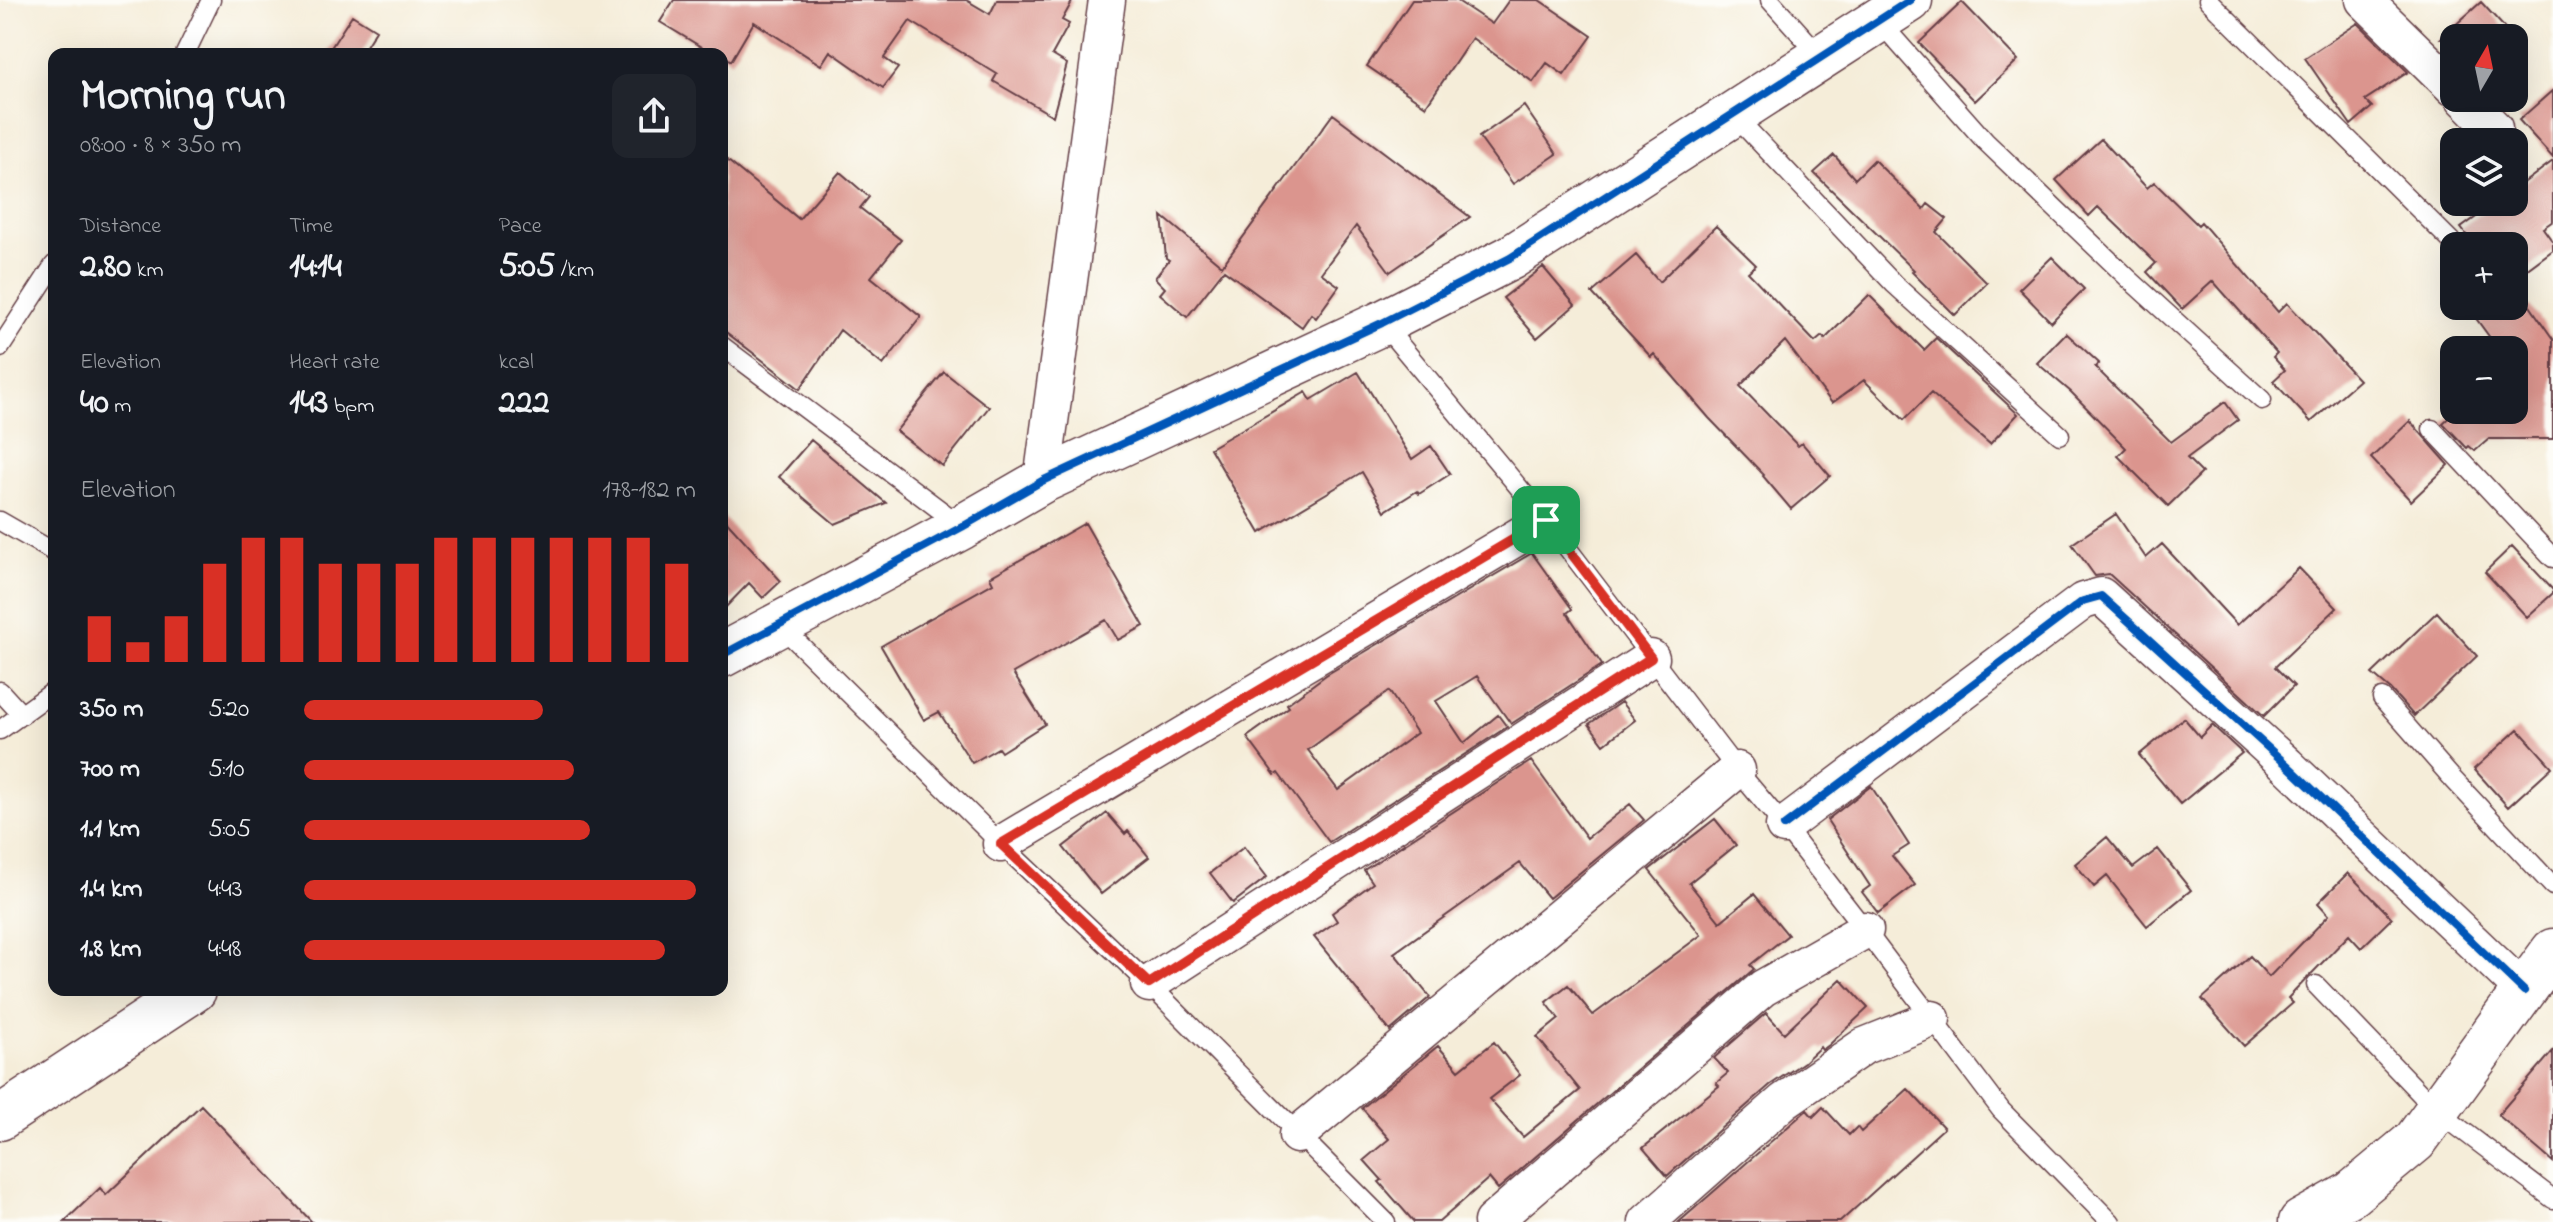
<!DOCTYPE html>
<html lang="en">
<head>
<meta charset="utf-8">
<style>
  :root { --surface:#171b24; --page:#20242c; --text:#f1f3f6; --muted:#9ea1a6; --accent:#d93025 }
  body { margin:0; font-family:"Indie Flower",sans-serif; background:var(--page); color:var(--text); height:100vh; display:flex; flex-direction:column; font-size:30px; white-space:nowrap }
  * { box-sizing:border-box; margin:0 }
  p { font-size:26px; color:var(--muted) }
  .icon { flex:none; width:44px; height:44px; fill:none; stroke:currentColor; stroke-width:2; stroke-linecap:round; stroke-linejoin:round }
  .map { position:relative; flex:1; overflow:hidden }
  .drawer { position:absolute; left:48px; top:48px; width:680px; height:948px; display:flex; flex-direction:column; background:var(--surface); border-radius:16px; box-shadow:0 8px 32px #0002 }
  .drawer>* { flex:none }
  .needle { width:52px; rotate:9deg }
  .buttons { position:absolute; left:2440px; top:24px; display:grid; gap:16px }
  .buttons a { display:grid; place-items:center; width:88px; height:88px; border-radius:16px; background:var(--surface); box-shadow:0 8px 32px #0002; font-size:40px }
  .pin { position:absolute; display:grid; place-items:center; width:68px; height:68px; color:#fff; margin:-34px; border-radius:16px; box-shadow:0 4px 12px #0006 }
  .round { display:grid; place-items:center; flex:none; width:84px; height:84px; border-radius:16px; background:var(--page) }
  .head { display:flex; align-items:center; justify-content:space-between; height:136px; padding:0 32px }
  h1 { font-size:44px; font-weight:700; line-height:60px }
  .figures { display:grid; grid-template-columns:repeat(3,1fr); gap:12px; height:136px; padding:8px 32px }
  .figures div { display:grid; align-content:center }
  .figures b { font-size:34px; font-weight:700 }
  .figures small { font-size:22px; font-weight:400 }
  .figures p { font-size:22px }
  .chart { height:224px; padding:16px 32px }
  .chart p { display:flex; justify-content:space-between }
  .chart svg { width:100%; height:144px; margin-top:8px; stroke:var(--accent); stroke-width:6 }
  ul { padding:0 32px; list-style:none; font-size:26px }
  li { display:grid; grid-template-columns:128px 96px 1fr; align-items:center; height:60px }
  li i { height:20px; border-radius:10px; background:var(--accent) }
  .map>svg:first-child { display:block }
</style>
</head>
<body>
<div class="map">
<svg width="2553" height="1222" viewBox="0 0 2553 1222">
  <rect width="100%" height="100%" fill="#fdfcf7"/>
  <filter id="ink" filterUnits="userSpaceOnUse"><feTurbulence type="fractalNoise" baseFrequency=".0125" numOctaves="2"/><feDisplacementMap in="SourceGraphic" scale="16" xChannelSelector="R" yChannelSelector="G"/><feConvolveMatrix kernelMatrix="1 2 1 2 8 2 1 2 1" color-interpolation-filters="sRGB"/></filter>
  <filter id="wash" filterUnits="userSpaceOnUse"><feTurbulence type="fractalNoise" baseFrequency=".006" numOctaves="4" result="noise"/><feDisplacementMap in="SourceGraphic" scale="32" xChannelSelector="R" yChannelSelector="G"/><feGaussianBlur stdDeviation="1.8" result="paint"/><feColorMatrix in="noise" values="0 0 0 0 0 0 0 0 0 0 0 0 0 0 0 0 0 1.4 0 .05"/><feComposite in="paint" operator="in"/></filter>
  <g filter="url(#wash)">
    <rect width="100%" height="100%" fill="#f5edd9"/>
    <g id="blocks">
      <path fill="#db958e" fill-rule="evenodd" d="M 674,0 L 966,0 L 990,14 L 997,0 L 1073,0 L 1062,20 L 1069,24 L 1052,55 L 1067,64 L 1053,116 L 993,81 L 997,74 L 910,21 L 884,58 L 898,68 L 883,88 L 830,51 L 821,65 L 754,22 L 731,61 L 722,54 L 709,49 L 708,51 L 660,22 Z
        M 1412,0 L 1456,0 L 1492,24 L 1509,0 L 1539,0 L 1592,36 L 1564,75 L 1547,63 L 1533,82 L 1472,38 L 1426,106 L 1367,66 Z
        M 1962,2 L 2018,60 L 1975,101 L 1919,43 Z
        M 2481,2 L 2514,38 L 2441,38 Z
        M 352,15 L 376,30 L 361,54 L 327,54 Z
        M 2358,23 L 2408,72 L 2365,100 L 2372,107 L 2351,125 L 2305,58 Z
        M 2553,90 L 2553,158 L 2519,120 Z
        M 1524,106 L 1557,154 L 1513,184 L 1479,137 Z
        M 1333,114 L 1470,217 L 1390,272 L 1356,226 L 1321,273 L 1339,286 L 1316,318 L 1311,314 L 1302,327 L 1224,270 L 1187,317 L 1160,294 L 1165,288 L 1155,278 L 1169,260 L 1166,258 L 1162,216 L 1222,266 Z
        M 2101,139 L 2147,188 L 2154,182 L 2198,225 L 2201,222 L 2278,312 L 2287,303 L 2359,380 L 2311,422 L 2273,381 L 2285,370 L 2273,357 L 2277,353 L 2213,281 L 2182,309 L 2147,272 L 2156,263 L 2098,207 L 2089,216 L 2056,180 Z
        M 1834,155 L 1855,179 L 1874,160 L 1924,209 L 1928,204 L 1947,219 L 1936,232 L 1987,283 L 1955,315 L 1912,272 L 1914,270 L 1814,173 Z
        M 722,156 L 799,219 L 840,172 L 869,197 L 860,208 L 901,240 L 871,277 L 921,317 L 883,365 L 840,330 L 800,389 L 722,329 Z
        M 2553,161 L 2553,221 L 2543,228 L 2553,242 L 2553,250 L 2514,279 L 2514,246 L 2475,246 L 2461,228 L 2497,202 L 2514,202 L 2514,190 Z
        M 1716,226 L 1756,265 L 1748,272 L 1815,342 L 1822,336 L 1825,339 L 1869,295 L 1924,350 L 1936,338 L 2018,414 L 1990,444 L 1931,393 L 1904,420 L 1864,380 L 1832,403 L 1785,341 L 1740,386 L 1798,446 L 1802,443 L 1830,476 L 1791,509 L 1763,476 L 1764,475 L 1709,418 L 1654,354 L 1651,357 L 1592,293 L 1636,255 L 1659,282 Z
        M 2052,257 L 2084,289 L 2051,322 L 2019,289 Z
        M 1543,267 L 1575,305 L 1537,338 L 1503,298 Z
        M 2467,306 L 2530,306 L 2553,339 L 2553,439 L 2489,439 L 2475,451 L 2469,446 L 2467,448 L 2443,423 L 2457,410 L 2514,410 L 2514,350 L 2499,350 Z
        M 2066,333 L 2099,363 L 2095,367 L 2171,442 L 2225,402 L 2238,420 L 2187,458 L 2202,473 L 2168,506 L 2118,456 L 2126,448 L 2071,392 L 2037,363 Z
        M 944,372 L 989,407 L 942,466 L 896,431 Z
        M 1358,372 L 1412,459 L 1431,446 L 1450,474 L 1419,494 L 1417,491 L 1385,511 L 1362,472 L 1260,533 L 1210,448 L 1306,392 L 1311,400 Z
        M 2410,421 L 2449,465 L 2411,501 L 2371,458 Z
        M 811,440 L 886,503 L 835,524 L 779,477 Z
        M 2116,514 L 2146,558 L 2162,544 L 2237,625 L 2299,568 L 2337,608 L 2275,667 L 2294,686 L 2264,716 L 2109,574 L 2095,576 L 2072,544 Z
        M 722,516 L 781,581 L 763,598 L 749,583 L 722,611 Z
        M 1085,523 L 1144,626 L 1118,640 L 1106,620 L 1013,673 L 1045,724 L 1001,752 L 998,748 L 972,763 L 939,712 L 924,720 L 881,646 L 993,583 L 990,577 Z
        M 2512,546 L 2553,590 L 2553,593 L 2527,617 L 2485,572 Z
        M 1532,553 L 1572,609 L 1567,613 L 1602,665 L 1511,724 L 1477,676 L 1436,701 L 1464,743 L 1498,715 L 1507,727 L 1329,842 L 1278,773 L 1275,775 L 1247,737 L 1289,707 L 1287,704 L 1326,675 ZM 1389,691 L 1417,733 L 1338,790 L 1308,750 Z
        M 2437,612 L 2477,656 L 2414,716 L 2391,690 L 2372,674 Z
        M 1621,702 L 1635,720 L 1604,744 L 1589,724 Z
        M 2184,718 L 2200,737 L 2212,725 L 2242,753 L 2180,804 L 2139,755 Z
        M 2518,729 L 2552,767 L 2508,807 L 2474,769 Z
        M 1531,761 L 1587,838 L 1630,804 L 1644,820 L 1549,898 L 1520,863 L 1394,953 L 1430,997 L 1390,1031 L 1314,937 L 1337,921 L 1332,913 L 1373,883 L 1364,870 Z
        M 1871,786 L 1909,845 L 1892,856 L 1915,885 L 1878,913 L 1862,892 L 1870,886 L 1827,820 Z
        M 1107,813 L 1125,834 L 1128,831 L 1149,857 L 1101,894 L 1063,847 Z
        M 1715,819 L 1736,845 L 1689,883 L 1720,922 L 1754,894 L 1788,935 L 1750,965 L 1754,969 L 1498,1189 L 1489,1178 L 1439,1222 L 1414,1222 L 1379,1182 L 1382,1180 L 1364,1160 L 1389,1139 L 1362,1108 L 1438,1046 L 1459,1070 L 1494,1042 L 1520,1075 L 1489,1099 L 1523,1137 L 1580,1090 L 1537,1037 L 1559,1019 L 1546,1002 L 1568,985 L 1593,1015 L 1701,935 L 1649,870 Z
        M 2107,837 L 2133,868 L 2158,849 L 2191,890 L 2147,926 L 2107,876 L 2094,887 L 2075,864 Z
        M 1244,847 L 1267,877 L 1233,903 L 1210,873 Z
        M 2348,873 L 2392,918 L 2361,948 L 2349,935 L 2288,998 L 2293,1003 L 2244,1046 L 2202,999 L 2250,956 L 2269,977 L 2329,915 L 2318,903 Z
        M 1841,979 L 1868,1008 L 1829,1045 L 1822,1050 L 1820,1047 L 1804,1062 L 1770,1085 L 1667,1176 L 1643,1148 L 1719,1086 L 1716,1083 L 1728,1073 L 1714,1058 L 1766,1013 L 1784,1033 Z
        M 2553,1051 L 2553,1162 L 2498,1115 Z
        M 1908,1089 L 1944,1128 L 1840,1222 L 1679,1222 L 1807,1110 L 1813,1117 L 1823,1107 L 1849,1135 L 1857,1127 L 1861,1132 Z
        M 201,1105 L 312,1222 L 64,1222 L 100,1188 L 106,1195 Z"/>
    </g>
  </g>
  <g filter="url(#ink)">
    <use href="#blocks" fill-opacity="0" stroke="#643e45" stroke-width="2"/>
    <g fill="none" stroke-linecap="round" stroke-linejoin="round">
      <g stroke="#643e45" stroke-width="21">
        <path id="service" d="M 1770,0 L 1821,57
          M 2208,0 L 2451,241
          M 1878,20 L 1985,141 L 2129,279 L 2262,400
          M 185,54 L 211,0
          M 1732,113 L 1894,284 L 2060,435
          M 1382,323 L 1546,520 L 1737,770 L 1784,826 L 1865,930 L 2001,1110 L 2111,1222
          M 722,346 L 960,525
          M 0,348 L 54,265
          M 2432,429 L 2553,558
          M 0,521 L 54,552
          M 780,625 L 1001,844 L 1149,984 L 1386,1222
          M 0,691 L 22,715
          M 2382,698 L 2452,778 L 2553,886
          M 0,730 L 54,691
          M 2316,985 L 2437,1111 L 2553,1199"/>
      </g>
      <g stroke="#643e45" stroke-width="39">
        <path id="minor" d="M 2364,0 L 2454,88
          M 2464,98 L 2494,128
          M 1042,481 L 1107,0
          M 1784,826 L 2083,601 L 2101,596 L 2287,765 L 2524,991
          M 1001,844 L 1546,520
          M 1149,984 L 1651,658
          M 1297,1135 L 1737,770
          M 1492,1222 L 1763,988 L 1865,930
          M 1647,1222 L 1784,1101 L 1864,1046 L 1932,1019"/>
      </g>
      <g stroke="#643e45" stroke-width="47">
        <path id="tertiary" d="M 722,655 L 962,527 L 1042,481 L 1382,323 L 1510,258 L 1910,0
          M 0,1118 L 194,990
          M 2301,1222 L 2351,1194 L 2415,1141 L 2553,951"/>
      </g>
      <use href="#service" stroke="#fff" stroke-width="18"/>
      <use href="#minor" stroke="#fff" stroke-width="36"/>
      <use href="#tertiary" stroke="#fff" stroke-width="44"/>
      <g stroke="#fdfcf7" stroke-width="13">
        <path id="cycleway" d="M 722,655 L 962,527 L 1042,481 L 1382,323 L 1510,258 L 1910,0
          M 1784,826 L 2083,601 L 2101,596 L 2287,765 L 2524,991
          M 1001,844 L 1546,520"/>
      </g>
      <use href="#cycleway" stroke="#0057b8" stroke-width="8"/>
    </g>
  </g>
  <g fill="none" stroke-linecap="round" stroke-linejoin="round" filter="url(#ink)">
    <g stroke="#fff" stroke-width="16">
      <path id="route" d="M 1546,520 L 1651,658 L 1149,984 L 1001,844 Z"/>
    </g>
    <use href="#route" stroke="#d93025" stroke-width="10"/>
  </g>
</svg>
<div class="buttons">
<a><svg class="needle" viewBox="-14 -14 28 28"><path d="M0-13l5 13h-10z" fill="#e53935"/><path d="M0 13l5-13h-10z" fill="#9ea1a6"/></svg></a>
<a><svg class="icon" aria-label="layers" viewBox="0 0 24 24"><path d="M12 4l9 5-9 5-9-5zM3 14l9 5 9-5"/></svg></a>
<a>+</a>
<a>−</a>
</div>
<div class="pin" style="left:1546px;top:520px;background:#1e9e55"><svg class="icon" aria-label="arrive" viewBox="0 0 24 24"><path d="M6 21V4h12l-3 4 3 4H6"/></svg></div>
<section class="drawer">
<div class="head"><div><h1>Morning run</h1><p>08:00 · 8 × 350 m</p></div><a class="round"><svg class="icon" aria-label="share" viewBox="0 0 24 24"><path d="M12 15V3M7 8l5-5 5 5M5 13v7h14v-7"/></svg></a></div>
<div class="figures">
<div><p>Distance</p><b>2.80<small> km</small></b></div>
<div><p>Time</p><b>14:14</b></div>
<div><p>Pace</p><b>5:05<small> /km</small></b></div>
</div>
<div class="figures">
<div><p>Elevation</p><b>40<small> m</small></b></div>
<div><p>Heart rate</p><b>143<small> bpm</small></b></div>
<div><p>kcal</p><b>222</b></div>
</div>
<div class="chart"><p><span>Elevation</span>178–182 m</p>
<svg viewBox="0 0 160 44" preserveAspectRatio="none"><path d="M5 44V30M15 44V38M25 44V30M35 44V14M45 44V6M55 44V6M65 44V14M75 44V14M85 44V14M95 44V6M105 44V6M115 44V6M125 44V6M135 44V6M145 44V6M155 44V14"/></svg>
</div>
<ul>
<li><b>350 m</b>5:20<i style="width:61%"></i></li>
<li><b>700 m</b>5:10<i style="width:69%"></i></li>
<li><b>1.1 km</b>5:05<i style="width:73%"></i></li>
<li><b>1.4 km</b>4:43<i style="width:100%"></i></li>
<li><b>1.8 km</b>4:48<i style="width:92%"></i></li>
</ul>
</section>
</div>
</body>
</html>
